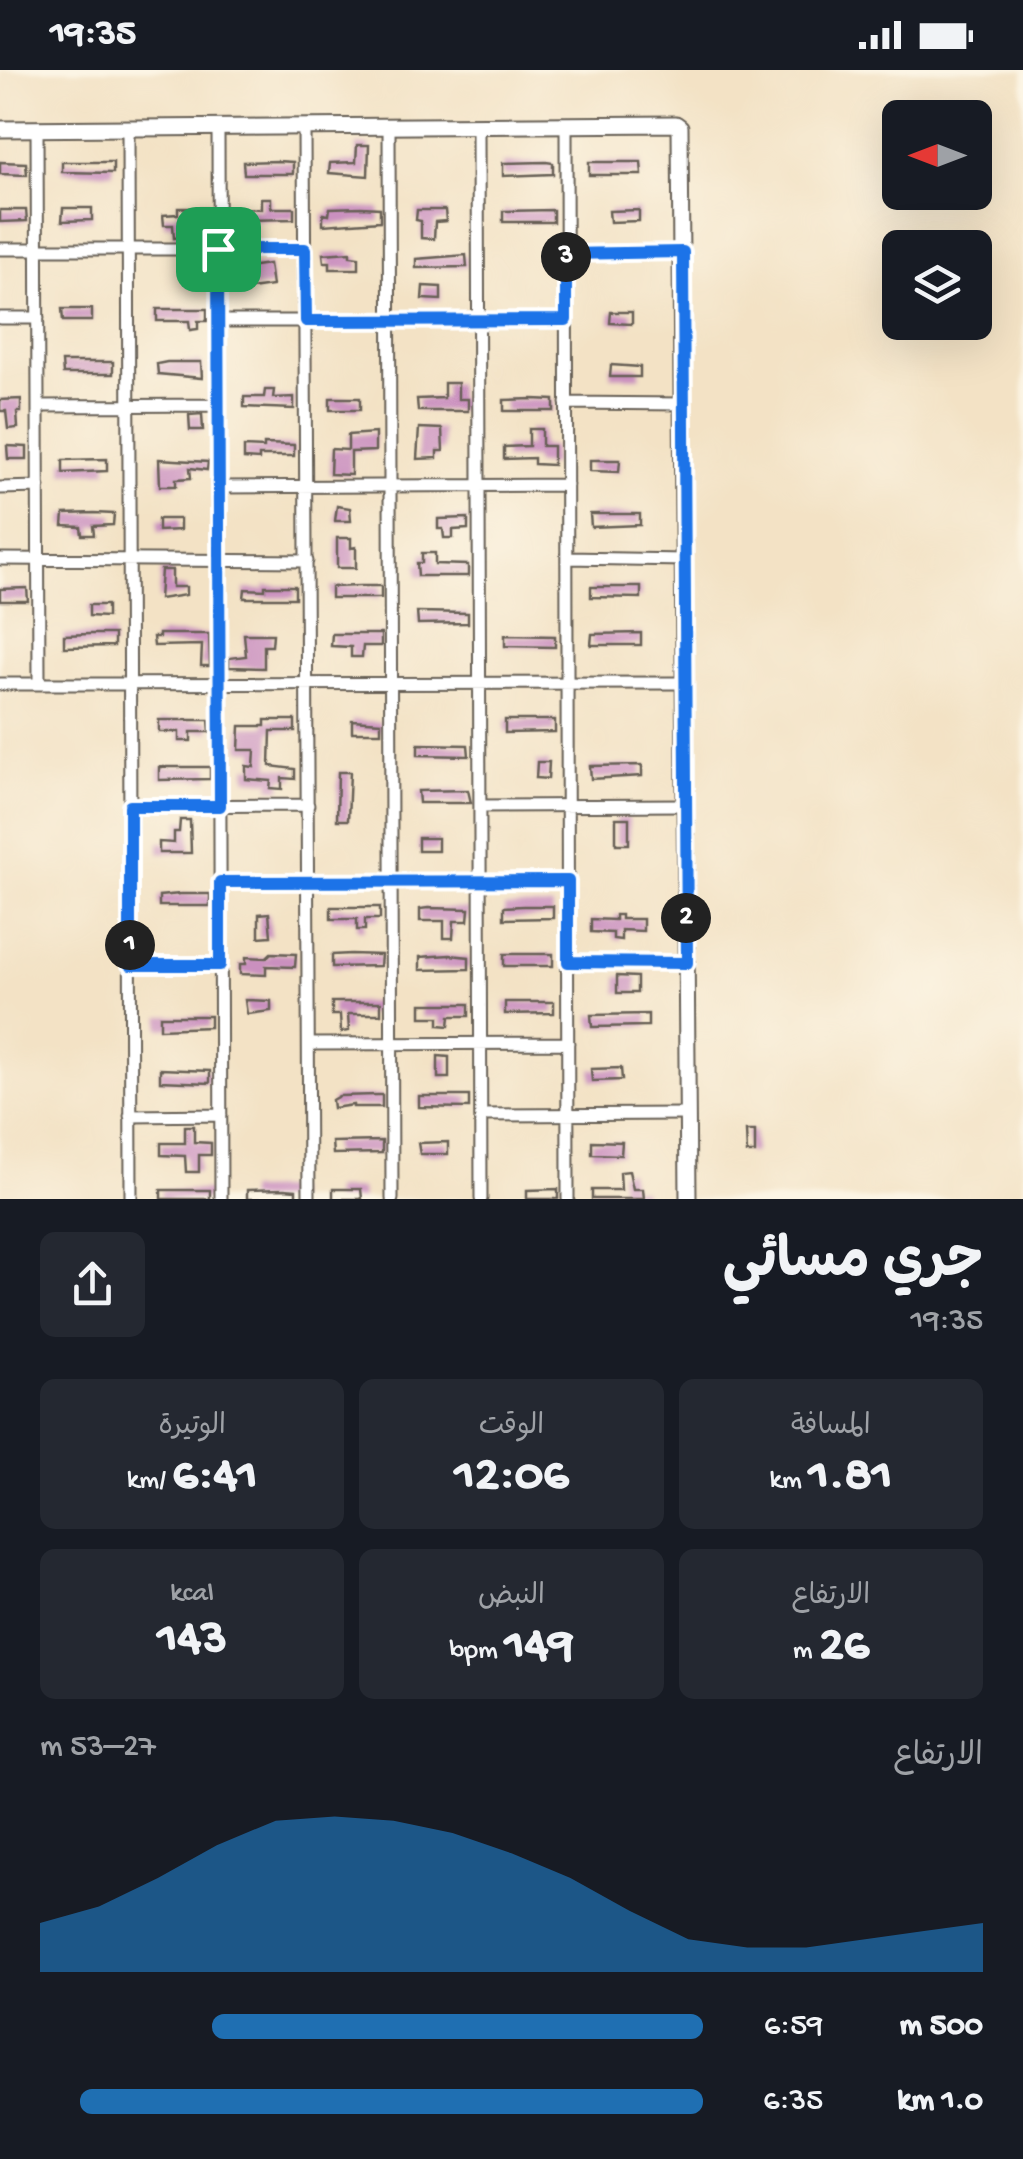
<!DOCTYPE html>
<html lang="ar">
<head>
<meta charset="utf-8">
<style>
  :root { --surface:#171b24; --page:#242831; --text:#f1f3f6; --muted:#9ea1a6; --accent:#1f6fb2 }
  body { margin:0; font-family:"Gochi Hand","Playpen Sans Arabic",sans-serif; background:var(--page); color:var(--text); direction:rtl; height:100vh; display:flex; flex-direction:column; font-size:38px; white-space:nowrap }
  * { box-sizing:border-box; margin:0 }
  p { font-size:32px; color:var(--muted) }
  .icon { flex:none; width:55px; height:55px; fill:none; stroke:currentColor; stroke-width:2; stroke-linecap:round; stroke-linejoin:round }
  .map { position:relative; height:1129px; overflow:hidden; direction:ltr }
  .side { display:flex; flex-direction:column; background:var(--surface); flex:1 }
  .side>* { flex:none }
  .needle { width:65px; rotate:270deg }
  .tools { position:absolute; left:882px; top:30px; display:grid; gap:20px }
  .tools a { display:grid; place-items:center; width:110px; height:110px; border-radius:15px; background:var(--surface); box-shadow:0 10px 40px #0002; font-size:50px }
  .pin { position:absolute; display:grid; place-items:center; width:85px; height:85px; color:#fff; margin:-42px; border-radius:20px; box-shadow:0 5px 15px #0006 }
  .km { position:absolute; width:50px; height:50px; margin:-25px; border-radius:50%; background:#222; color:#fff; font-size:28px; line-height:50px; text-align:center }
  .round { display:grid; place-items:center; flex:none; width:105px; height:105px; border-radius:15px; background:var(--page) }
  .head { display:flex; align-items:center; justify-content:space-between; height:170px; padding:0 40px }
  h1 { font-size:55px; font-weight:700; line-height:75px }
  .figures { display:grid; grid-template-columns:repeat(3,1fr); gap:15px; height:170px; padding:10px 40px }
  .figures div { display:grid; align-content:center; border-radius:15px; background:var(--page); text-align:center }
  .figures b { font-size:50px; font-weight:700 }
  .figures small { font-size:28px; font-weight:400 }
  .figures p { font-size:28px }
  .chart { height:280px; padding:20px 40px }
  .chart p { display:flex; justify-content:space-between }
  .chart svg { width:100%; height:180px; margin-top:10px; fill:var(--accent); opacity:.7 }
  ul { padding:0 40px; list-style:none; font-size:32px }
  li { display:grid; grid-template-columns:160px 120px 1fr; align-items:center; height:75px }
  li i { height:25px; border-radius:12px; background:var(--accent) }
  .status { display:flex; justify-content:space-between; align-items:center; height:70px; padding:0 50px; background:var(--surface); direction:ltr }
  .status svg { height:28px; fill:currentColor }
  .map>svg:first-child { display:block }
</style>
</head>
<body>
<div class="status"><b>19:35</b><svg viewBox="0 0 49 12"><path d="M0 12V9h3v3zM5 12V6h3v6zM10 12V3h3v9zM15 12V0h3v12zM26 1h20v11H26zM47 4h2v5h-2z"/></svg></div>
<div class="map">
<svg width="1023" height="1129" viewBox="0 0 1023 1129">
  <rect width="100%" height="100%" fill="#fcf5e5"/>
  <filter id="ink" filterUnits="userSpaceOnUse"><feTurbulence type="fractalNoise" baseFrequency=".01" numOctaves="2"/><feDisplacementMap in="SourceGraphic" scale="20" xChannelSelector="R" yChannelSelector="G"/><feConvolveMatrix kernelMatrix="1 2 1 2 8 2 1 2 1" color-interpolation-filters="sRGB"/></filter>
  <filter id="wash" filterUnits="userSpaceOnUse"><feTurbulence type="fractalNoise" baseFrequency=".0048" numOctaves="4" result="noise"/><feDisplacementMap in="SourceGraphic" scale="40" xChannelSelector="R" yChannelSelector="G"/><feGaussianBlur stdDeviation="2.25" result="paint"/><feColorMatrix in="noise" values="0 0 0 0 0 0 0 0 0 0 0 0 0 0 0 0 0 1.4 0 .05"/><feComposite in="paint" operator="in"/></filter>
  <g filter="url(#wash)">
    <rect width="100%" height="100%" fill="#f3e2c5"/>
    <g id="blocks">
      <path fill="#ca90bf" d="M 357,75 L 369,75 L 368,106 L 329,103 L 330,93 L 356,92 Z
        M 277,91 L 293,92 L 293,104 L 244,104 L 243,92 Z
        M 0,92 L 26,93 L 27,105 L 0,104 Z
        M 62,92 L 113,92 L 113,103 L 62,102 Z
        M 546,92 L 553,93 L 553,104 L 503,106 L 503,93 Z
        M 589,92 L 641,92 L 642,105 L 589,105 Z
        M 261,128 L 271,128 L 271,138 L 294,138 L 294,149 L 243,150 L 244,138 L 261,139 Z
        M 361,137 L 380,138 L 380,151 L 323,155 L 323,144 L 329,145 L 330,138 Z
        M 63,138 L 92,138 L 92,150 L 62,151 Z
        M 178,138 L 207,138 L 208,150 L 182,150 L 183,167 L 174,168 L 173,155 L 164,155 L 163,145 L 178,144 Z
        M 0,140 L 26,140 L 27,151 L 0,152 Z
        M 417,140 L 445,140 L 446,151 L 435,152 L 434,169 L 421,168 L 421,151 L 416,150 Z
        M 553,140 L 553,152 L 503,152 L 503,141 Z
        M 639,140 L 639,151 L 610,152 L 609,141 Z
        M 350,182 L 350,186 L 359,187 L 359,199 L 330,199 L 330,192 L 324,192 L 323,184 Z
        M 466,185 L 467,197 L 416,198 L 416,189 Z
        M 269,194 L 272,216 L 250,219 L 247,197 Z
        M 423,216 L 441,217 L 441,230 L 422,229 Z
        M 62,239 L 92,239 L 92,251 L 63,251 Z
        M 157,239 L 207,239 L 207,251 L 198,251 L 198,259 L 190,260 L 189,251 L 157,251 Z
        M 611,242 L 632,242 L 632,254 L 610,253 Z
        M 62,292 L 113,292 L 113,304 L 63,304 Z
        M 167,292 L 201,292 L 202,308 L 158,304 L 157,294 Z
        M 611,295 L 640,297 L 640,307 L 610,307 Z
        M 444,313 L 458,313 L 458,329 L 468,329 L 468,341 L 418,341 L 417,329 L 444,328 Z
        M 265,320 L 274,320 L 273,328 L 294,327 L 294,339 L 244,337 L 244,327 L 264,327 Z
        M 330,328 L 360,328 L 360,340 L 330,340 Z
        M 21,329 L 21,342 L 17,342 L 18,358 L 8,359 L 6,341 L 0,341 L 0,330 Z
        M 533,329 L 554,330 L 554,341 L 504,341 L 504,330 Z
        M 202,344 L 203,360 L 190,360 L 189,345 Z
        M 419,358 L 442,359 L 443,381 L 437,381 L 437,388 L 417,389 Z
        M 529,359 L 542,359 L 542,376 L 553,376 L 553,395 L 534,394 L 534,388 L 504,389 L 504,377 L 529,376 Z
        M 375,363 L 375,381 L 351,382 L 351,405 L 330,404 L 331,379 L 348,380 L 348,365 Z
        M 264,374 L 294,375 L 294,386 L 259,386 L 259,390 L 244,389 L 244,377 L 264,378 Z
        M 7,376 L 27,377 L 27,389 L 8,389 Z
        M 107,389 L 107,401 L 63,403 L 63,390 Z
        M 159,389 L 208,392 L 207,400 L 190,398 L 191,408 L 176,409 L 176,416 L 160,416 Z
        M 590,390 L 620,390 L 619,402 L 590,401 Z
        M 337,436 L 350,438 L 351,451 L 335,451 Z
        M 94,443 L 114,444 L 113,455 L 93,456 L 94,465 L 82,465 L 81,457 L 63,456 L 64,444 Z
        M 590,444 L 640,444 L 640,455 L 591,457 Z
        M 468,448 L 468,459 L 453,460 L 453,468 L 444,468 L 443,459 L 438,459 L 438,449 Z
        M 158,449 L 180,449 L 180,460 L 158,461 Z
        M 337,468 L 351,468 L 351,478 L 356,477 L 356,498 L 337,498 Z
        M 422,483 L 435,483 L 435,494 L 468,495 L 468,506 L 418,506 L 417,493 L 422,493 Z
        M 161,500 L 172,500 L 172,517 L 186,517 L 186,525 L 159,529 Z
        M 265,516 L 295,516 L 295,528 L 244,528 L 245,519 L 265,520 Z
        M 360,516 L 381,516 L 381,528 L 331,528 L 331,517 Z
        M 591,517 L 641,517 L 641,528 L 591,527 Z
        M 27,518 L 28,531 L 0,531 L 0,519 Z
        M 89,535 L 107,535 L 107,547 L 89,546 Z
        M 417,542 L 468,543 L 468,553 L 418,554 Z
        M 641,563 L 641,575 L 591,575 L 592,564 Z
        M 90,564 L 114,564 L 114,576 L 64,577 L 64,565 Z
        M 159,564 L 209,564 L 210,596 L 201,596 L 202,575 L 154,576 L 153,567 L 159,567 Z
        M 244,564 L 273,564 L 272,576 L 264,576 L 264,598 L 229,597 L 229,588 L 246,586 Z
        M 332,564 L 381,564 L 381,576 L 363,576 L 362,587 L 351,587 L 351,577 L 331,576 Z
        M 505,565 L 555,566 L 555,577 L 505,576 Z
        M 159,650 L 209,650 L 210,662 L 191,662 L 191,671 L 179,671 L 179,662 L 159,662 Z
        M 265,650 L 295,650 L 295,661 L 271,661 L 270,696 L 295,699 L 295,709 L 282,708 L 282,719 L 270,718 L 271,711 L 246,709 L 246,696 L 254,697 L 255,680 L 239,680 L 240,656 L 265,656 Z
        M 352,650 L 381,652 L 381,662 L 352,662 Z
        M 505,650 L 555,650 L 555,662 L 505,663 Z
        M 418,674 L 468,675 L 469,686 L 418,685 Z
        M 537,692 L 549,692 L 548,709 L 536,708 Z
        M 642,695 L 642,706 L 591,709 L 590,696 Z
        M 159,697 L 210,697 L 210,709 L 159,710 Z
        M 338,702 L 350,702 L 348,750 L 337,750 Z
        M 468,720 L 471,733 L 419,733 L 418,721 Z
        M 616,748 L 629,748 L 629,774 L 616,774 Z
        M 180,750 L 190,750 L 191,783 L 159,783 L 159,772 L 174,773 L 174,762 L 179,762 Z
        M 418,768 L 438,768 L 438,781 L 418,781 Z
        M 180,824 L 210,824 L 210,836 L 159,836 L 159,826 Z
        M 523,836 L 553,836 L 553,848 L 504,849 L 504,837 Z
        M 331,837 L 380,837 L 380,849 L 365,849 L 365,860 L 357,860 L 357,849 L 331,849 Z
        M 428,838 L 469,839 L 468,851 L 454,851 L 453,868 L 444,868 L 444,851 L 420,851 L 420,839 Z
        M 269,843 L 271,866 L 259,867 L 259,844 Z
        M 615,845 L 621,845 L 621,849 L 643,849 L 643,861 L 621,860 L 621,870 L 613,869 L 613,863 L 591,862 L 591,849 L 615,850 Z
        M 271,883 L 296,884 L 295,897 L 266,896 L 266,905 L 240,904 L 240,894 L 246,894 L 246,887 L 266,888 Z
        M 351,884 L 381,885 L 380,896 L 332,897 L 332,885 Z
        M 504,884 L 553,884 L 553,896 L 504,896 Z
        M 450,885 L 469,887 L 469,899 L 420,900 L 420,887 Z
        M 617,906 L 637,907 L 637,923 L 617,923 Z
        M 245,930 L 271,931 L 271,941 L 247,944 Z
        M 332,932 L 381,932 L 381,944 L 348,944 L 349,961 L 341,962 L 340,945 L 332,945 Z
        M 505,932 L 554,932 L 554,943 L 505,944 Z
        M 421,934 L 469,934 L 469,946 L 450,946 L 449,956 L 439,955 L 439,947 L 421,947 Z
        M 648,944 L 648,956 L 592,957 L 591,945 Z
        M 160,946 L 210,946 L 210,957 L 160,959 Z
        M 438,986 L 449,987 L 449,1008 L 438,1008 Z
        M 621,998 L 622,1010 L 592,1011 L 591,999 Z
        M 160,999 L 210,1001 L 210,1013 L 160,1011 Z
        M 377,1025 L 382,1025 L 382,1037 L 353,1037 L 353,1035 L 333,1038 L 332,1030 L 339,1026 Z
        M 419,1026 L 469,1026 L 469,1038 L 419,1037 Z
        M 185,1056 L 194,1056 L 194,1072 L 211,1073 L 211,1085 L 199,1085 L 199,1102 L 186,1102 L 185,1086 L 161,1085 L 161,1073 L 185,1073 Z
        M 746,1061 L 755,1061 L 755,1083 L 747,1083 Z
        M 382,1071 L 382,1083 L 333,1084 L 332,1072 Z
        M 592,1071 L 622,1072 L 621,1085 L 592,1084 Z
        M 448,1072 L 448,1084 L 420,1084 L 418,1073 Z
        M 629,1101 L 633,1119 L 643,1119 L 644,1129 L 592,1129 L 592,1120 L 621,1120 L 620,1102 Z
        M 284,1119 L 296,1120 L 296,1129 L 247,1129 L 247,1120 Z
        M 333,1119 L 361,1119 L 362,1129 L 333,1129 Z
        M 558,1119 L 558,1129 L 527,1129 L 527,1120 Z
        M 161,1120 L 210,1120 L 210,1129 L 161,1129 Z"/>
    </g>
  </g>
  <g filter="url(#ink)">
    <use href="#blocks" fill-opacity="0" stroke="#676157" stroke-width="2.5"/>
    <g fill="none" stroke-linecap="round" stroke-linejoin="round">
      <g stroke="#676157" stroke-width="15">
        <path id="minor" d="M 566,55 L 568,1129
          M 389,57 L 392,1129
          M 478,57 L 481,1129
          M 304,58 L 309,1129
          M 37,59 L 39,614
          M 218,59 L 221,1129
          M 128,60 L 131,1129
          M 0,179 L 305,179
          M 566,184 L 683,181
          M 0,248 L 38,248
          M 219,251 L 566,251
          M 566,333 L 684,334
          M 38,336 L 219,335
          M 219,417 L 567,415
          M 0,418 L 39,417
          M 567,488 L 685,490
          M 0,489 L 307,491
          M 0,614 L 686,613
          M 130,736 L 308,735
          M 480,736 L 685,735
          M 220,812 L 568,811
          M 568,892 L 687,893
          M 130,895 L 220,895
          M 309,974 L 568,973
          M 481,1045 L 687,1044
          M 130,1046 L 221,1045"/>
      </g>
      <g stroke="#676157" stroke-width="19">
        <path id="tertiary" d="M 0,59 L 676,54 L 680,57 L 688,1129"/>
      </g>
      <use href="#minor" stroke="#fff" stroke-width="11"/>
      <use href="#tertiary" stroke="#fff" stroke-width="15"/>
    </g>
  </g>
  <g fill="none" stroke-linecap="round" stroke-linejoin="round" filter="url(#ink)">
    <g stroke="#fff" stroke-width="20">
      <path id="route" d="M 218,179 L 305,179 L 306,251 L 566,250 L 566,184 L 683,182 L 687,893 L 568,892 L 568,811 L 220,812 L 220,895 L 130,895 L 130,736 L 220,736 Z"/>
    </g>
    <use href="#route" stroke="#1a73e8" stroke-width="12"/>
  </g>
</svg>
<div class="tools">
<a><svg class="needle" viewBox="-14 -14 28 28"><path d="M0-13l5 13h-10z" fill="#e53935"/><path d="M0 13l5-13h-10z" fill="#9ea1a6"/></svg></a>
<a><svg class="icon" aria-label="layers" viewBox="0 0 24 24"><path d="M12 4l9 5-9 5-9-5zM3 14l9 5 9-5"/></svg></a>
</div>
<div class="pin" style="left:218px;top:179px;background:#1e9e55"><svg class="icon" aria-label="arrive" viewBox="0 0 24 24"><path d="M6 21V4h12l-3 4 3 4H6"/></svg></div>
<b class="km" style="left:130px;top:875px">1</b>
<b class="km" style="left:686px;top:848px">2</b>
<b class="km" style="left:566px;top:187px">3</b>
</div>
<section class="side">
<div class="head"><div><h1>جري مسائي</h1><p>19:35</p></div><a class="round"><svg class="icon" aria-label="share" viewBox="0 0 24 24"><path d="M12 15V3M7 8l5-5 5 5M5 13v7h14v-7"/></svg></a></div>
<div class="figures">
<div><p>المسافة</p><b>1.81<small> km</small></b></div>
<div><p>الوقت</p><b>12:06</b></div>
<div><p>الوتيرة</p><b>6:41<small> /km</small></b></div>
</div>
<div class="figures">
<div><p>الارتفاع</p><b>26<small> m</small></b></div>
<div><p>النبض</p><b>149<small> bpm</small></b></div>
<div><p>kcal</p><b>143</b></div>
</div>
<div class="chart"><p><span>الارتفاع</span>27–53 m</p>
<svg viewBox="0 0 160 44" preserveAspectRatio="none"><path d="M0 44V32L10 28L20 21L30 13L40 7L50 6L60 7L70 10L80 15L90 21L100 29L110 36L120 38L130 38L140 36L150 34L160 32V44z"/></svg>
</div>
<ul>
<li><b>500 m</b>6:59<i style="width:74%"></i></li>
<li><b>1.0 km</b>6:35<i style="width:94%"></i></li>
</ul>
</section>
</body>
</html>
